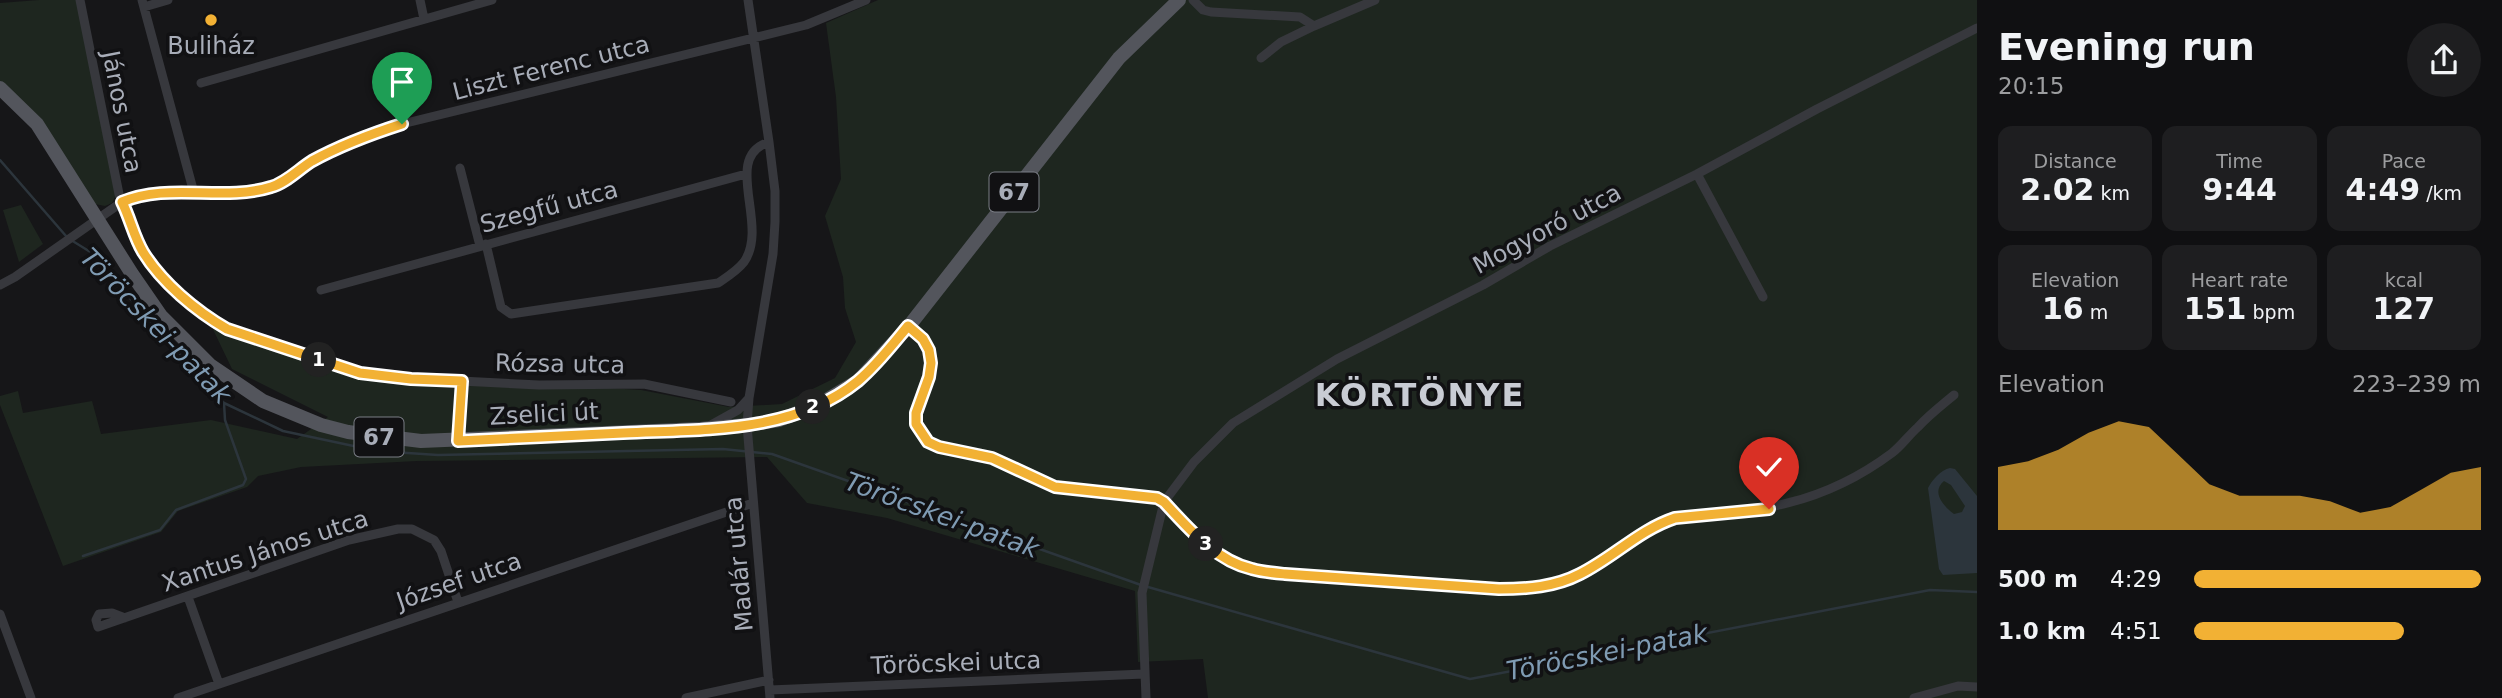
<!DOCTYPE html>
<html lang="en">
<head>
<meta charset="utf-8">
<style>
  :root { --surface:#101012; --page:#1e1e20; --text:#f1f3f6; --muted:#9c9d9f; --accent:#f2b134 }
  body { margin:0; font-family:"DejaVu Sans",sans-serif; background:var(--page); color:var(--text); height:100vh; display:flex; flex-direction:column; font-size:26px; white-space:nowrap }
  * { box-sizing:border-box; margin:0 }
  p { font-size:23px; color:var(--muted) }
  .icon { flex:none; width:38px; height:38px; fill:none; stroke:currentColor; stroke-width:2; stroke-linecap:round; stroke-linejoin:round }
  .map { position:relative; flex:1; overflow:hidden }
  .panel { display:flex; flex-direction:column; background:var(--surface); width:525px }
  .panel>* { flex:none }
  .pin { position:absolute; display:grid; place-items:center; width:60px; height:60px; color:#fff; margin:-72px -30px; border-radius:50% 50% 50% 0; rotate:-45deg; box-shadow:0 0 7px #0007 }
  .pin .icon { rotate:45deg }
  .km { position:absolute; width:35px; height:35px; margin:-18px; border-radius:50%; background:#222; color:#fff; font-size:19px; line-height:35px; text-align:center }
  .round { display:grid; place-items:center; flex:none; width:74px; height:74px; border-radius:37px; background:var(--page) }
  .summary { display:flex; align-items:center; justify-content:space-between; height:119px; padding:0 21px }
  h1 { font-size:38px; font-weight:600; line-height:52px }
  .stats { display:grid; grid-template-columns:repeat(3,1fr); gap:10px; height:119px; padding:7px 21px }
  .stats div { display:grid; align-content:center; border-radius:14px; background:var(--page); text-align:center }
  .stats b { font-size:30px; font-weight:600 }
  .stats small { font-size:19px; font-weight:400 }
  .stats p { font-size:19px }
  .chart { height:196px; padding:14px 21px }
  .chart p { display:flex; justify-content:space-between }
  .chart svg { width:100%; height:126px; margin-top:7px; fill:var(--accent); opacity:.7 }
  ul { padding:0 21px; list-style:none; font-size:23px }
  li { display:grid; grid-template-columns:112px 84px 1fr; align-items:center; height:52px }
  li i { height:18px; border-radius:9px; background:var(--accent) }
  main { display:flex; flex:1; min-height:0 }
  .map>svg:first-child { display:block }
</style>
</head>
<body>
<main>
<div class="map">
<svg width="1977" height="698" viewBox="0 0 1977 698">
  <rect width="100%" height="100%" fill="#161618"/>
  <path fill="#1e261f" d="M 39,0 L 77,0 L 117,193 L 112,203 L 105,206 L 95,204 C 67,160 42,114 0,81 L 0,3 Z
    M 878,0 L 1977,0 L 1977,698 L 1208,698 L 1203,659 L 1138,662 L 1135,591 L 887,518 L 807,503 L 767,457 L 417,461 L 301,467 L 258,476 L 247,487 L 178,511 L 161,532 L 63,566 L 0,405 L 0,396 L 18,391 L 23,413 L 92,401 L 101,434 L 211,420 L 297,439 L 328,417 L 232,369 L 209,321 L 303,353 L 381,374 L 641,390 L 729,407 L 782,404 L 835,378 L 856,342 L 845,308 L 843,277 L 825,216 L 841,179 L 836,97 L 826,23 Z
    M 21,205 L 43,244 L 19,262 L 3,210 Z"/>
  <path fill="#2c353c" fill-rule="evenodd" d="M 1950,468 L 1955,469 L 1977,496 L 1977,573 L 1943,575 L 1939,569 L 1928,488 C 1932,480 1941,470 1950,468 ZM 1944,481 L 1951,485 L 1965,506 L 1962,512 L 1954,514 C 1943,506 1931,492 1944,481 Z"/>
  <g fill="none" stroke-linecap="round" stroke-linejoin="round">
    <path stroke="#2c353c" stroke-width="2.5" d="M 0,160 L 66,236
      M 71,240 L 92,253 L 140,310 L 224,403 L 283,431 L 377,451 L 438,455 L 723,449 L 772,454 L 1141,585
      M 83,556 L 160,530 L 176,510 L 243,485 L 246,479 L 225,420 L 224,403
      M 1148,587 L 1470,679 L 1930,590 L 1977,592"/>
    <path stroke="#37383d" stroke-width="9" d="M 80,0 L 119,194 L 137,240 L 152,264 L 163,277 L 210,319 L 227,329 L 248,337 L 331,365 L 381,377 L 539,385 L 644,384 L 731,402
      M 142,0 L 194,193
      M 420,0 L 424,19
      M 748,0 L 769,142 L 775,191 L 775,222 L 773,254 L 749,398 L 747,425 L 770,698
      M 1193,0 L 1203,10 L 1211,12 L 1300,17 L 1314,26 L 1375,0
      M 144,7 L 168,0
      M 1261,58 L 1281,42 L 1314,26
      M 201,83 L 492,0
      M 460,168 L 480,246
      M 1697,174 L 1763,297
      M 486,244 L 501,307 L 511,314 L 718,283 C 727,277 737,271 744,262 C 770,225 721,157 769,142
      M 0,285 L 15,277 L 122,202 C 168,182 223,202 271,187 C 286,182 299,169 312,161 C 341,145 371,134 402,124 L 806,25 L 866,0
      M 321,290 L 746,174
      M 909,326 C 928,343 937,361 925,386 C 920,396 915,406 916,416 C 916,427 922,438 931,443 C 943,450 959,450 972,452 C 1002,459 1026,481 1056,487 C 1089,494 1124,492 1157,498 L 1164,502 C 1188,528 1215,561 1252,569 C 1262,572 1274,572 1285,574 L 1499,589 C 1527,589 1555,587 1580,574 C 1614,557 1639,530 1675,518 C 1760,511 1821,506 1892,453 C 1901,446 1909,435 1918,427 C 1929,415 1942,405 1954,395
      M 711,425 L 738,410 L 749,398
      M 458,441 L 462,381
      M 188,597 L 219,684
      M 0,614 L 31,698
      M 125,618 L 112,613 L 99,614 L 96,620 L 98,627 L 349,540 L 398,529 L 412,529 L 434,540 L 441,551 L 458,602
      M 770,690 L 1144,674
      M 178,698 L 753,503
      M 686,698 L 769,680
      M 1146,698 L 1142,593 L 1164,502 L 1194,462 L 1233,423 L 1337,359 L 1483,285 L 1550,246 L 1697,174 L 1817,109 L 1977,28
      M 1914,698 L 1958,686 L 1977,687"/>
    <path stroke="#53555c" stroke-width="14" d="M 0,88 L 37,124 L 132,274 L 161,316 L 210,365 L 263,401 L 321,425 L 348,432 L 421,441 L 701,429 L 747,425 L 779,420 L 820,404 L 858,381 L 909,326 L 1119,58 L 1179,0"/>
  </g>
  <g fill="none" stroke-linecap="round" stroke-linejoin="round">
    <g stroke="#fff" stroke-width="14">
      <path id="route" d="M 402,124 C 371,134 341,145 312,161 C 299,169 286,183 271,187 C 223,202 168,182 122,202 C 130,218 134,237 143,252 C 162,283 196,311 227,329 L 360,373 L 411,379 L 462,381 L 458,441 C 513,438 568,436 623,433 C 702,429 793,434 858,381 C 877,365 893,344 908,326 L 923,339 L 929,350 L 931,363 L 929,377 L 916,413 L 916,424 L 928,442 L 939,447 L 992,458 L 1055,487 L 1157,498 L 1164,502 C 1188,528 1216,561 1252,569 C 1262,572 1274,573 1285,574 L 1499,589 C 1527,589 1555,587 1580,574 C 1614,557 1639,530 1675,518 L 1769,509"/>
    </g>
    <use href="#route" stroke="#f2b134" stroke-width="9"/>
  </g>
  <circle fill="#f2b134" stroke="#111113" stroke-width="2.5" cx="211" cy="20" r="7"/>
  <g text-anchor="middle" stroke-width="7" stroke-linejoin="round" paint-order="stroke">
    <g fill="#111113" stroke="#7b7e86" stroke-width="2">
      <rect x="989.5" y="172.5" width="49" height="39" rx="5"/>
      <rect x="354.5" y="417.5" width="49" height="39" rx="5"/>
    </g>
    <g font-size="23" font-weight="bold" fill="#a8adb8">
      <text x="1014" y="200">67</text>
      <text x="379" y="445">67</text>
    </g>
    <g font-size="24" fill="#a8adb8" stroke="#111113">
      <text x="211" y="54">Buliház</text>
    </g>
    <g font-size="24" fill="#a8adb8" stroke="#111113">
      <text transform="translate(551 68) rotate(-14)" y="8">Liszt Ferenc utca</text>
      <text transform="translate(122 112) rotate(79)" y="8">János utca</text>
      <text transform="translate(549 207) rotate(-15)" y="8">Szegfű utca</text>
      <text transform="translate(1547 229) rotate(-28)" y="8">Mogyoró utca</text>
      <text transform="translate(560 364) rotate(1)" y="8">Rózsa utca</text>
      <text transform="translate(544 414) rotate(-3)" y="8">Zselici út</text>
      <text transform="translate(265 551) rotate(-18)" y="8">Xantus János utca</text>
      <text transform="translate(739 564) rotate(-95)" y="8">Madár utca</text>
      <text transform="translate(459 581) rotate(-19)" y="8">József utca</text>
      <text transform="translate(956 663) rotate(-2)" y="8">Töröcskei utca</text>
    </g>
    <g font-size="26" font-style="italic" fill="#7f9bb3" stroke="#111113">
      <text transform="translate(156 326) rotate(46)" y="9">Töröcskei-patak</text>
      <text transform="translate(942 515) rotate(20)" y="9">Töröcskei-patak</text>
      <text transform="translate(1607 652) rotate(-11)" y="9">Töröcskei-patak</text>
    </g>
    <g font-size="32" font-weight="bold" letter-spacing="2" fill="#c9ccd4" stroke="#111113">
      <text x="1420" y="406">KÖRTÖNYE</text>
    </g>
  </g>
</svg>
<div class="pin" style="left:402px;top:124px;background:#1e9e55"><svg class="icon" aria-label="arrive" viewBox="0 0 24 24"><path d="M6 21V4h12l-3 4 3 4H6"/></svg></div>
<div class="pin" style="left:1769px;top:509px;background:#d93025"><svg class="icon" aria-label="check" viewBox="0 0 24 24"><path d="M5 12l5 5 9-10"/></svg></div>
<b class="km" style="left:319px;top:360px">1</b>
<b class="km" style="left:813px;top:407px">2</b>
<b class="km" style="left:1206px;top:544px">3</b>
</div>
<section class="panel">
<div class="summary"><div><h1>Evening run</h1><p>20:15</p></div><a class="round"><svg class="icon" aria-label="share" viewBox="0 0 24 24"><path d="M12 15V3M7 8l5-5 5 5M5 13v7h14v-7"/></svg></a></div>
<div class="stats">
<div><p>Distance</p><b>2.02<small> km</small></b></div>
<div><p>Time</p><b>9:44</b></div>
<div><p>Pace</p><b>4:49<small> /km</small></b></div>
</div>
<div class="stats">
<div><p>Elevation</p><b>16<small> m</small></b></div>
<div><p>Heart rate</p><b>151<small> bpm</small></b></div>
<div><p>kcal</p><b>127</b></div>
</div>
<div class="chart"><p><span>Elevation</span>223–239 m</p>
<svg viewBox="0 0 160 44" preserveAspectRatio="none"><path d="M0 44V22L10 20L20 16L30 10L40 6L50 8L60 18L70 28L80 32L90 32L100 32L110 34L120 38L130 36L140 30L150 24L160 22V44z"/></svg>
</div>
<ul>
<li><b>500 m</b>4:29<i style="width:100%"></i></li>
<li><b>1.0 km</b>4:51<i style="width:73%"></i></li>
</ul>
</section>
</main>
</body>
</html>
